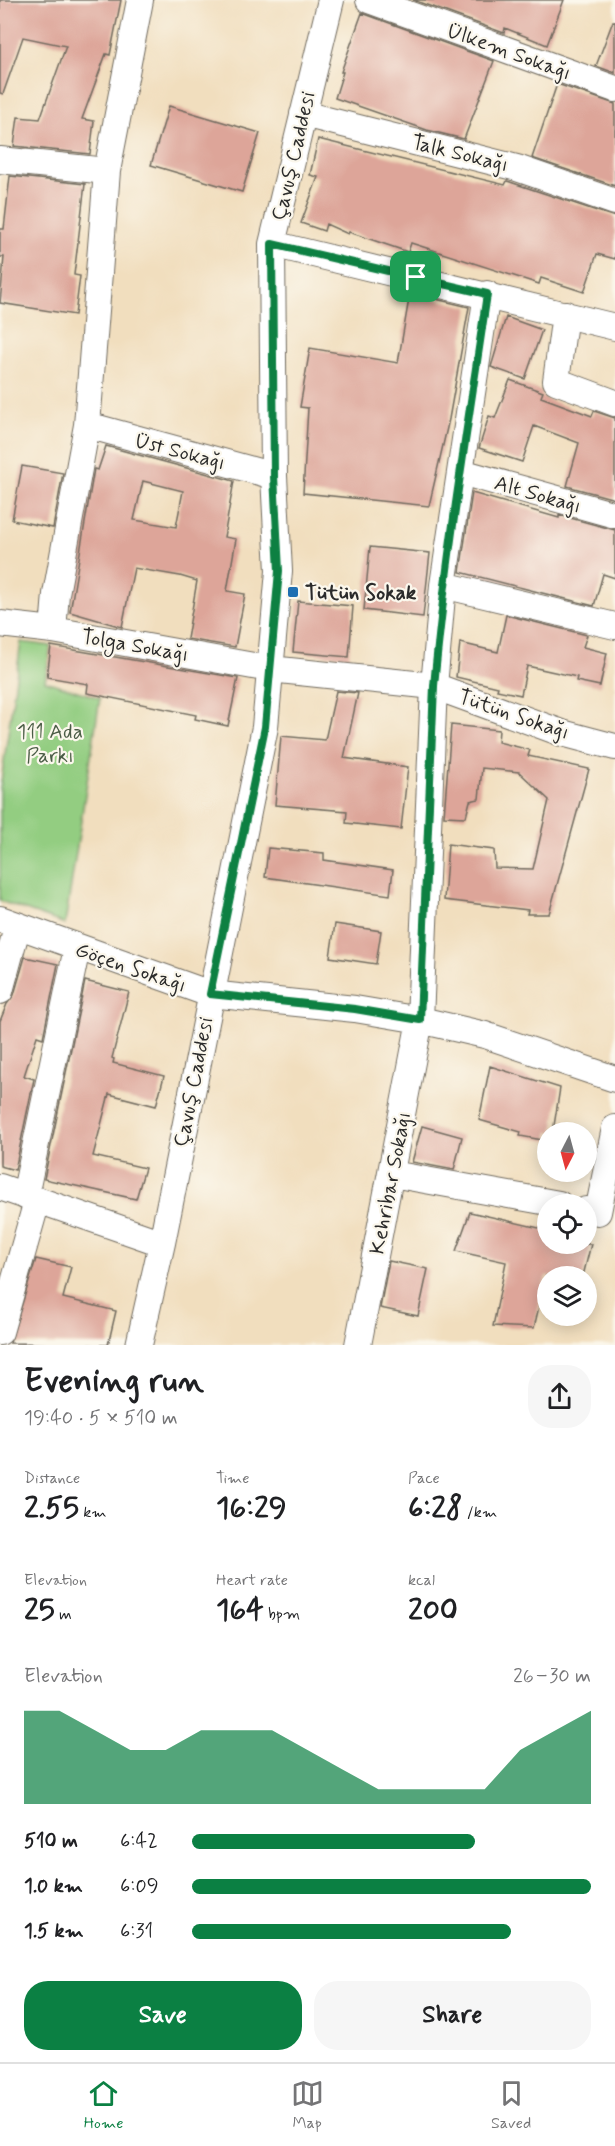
<!DOCTYPE html>
<html lang="en">
<head>
<meta charset="utf-8">
<style>
  :root { --surface:#fff; --page:#f6f6f6; --text:#202124; --muted:#757577; --line:#e0e0e0; --accent:#0b8043 }
  body { margin:0; font-family:Mynerve,sans-serif; background:var(--page); color:var(--text); height:100vh; display:flex; flex-direction:column; font-size:22px; white-space:nowrap }
  * { box-sizing:border-box; margin:0 }
  p { font-size:20px; color:var(--muted) }
  .icon { flex:none; width:33px; height:33px; fill:none; stroke:currentColor; stroke-width:2; stroke-linecap:round; stroke-linejoin:round }
  .map { position:relative; height:1345px; overflow:hidden }
  .side { display:flex; flex-direction:column; background:var(--surface); flex:1 }
  .side>* { flex:none }
  .needle { width:39px; rotate:186deg }
  .controls { position:absolute; left:537px; top:1122px; display:grid; gap:12px }
  .controls a { display:grid; place-items:center; width:60px; height:60px; border-radius:50%; background:var(--surface); box-shadow:0 3px 15px #0003; font-size:30px }
  .pin { position:absolute; display:grid; place-items:center; width:51px; height:51px; color:#fff; margin:-26px; border-radius:12px; box-shadow:0 3px 9px #0006 }
  .round { display:grid; place-items:center; flex:none; width:63px; height:63px; border-radius:24px; background:var(--page) }
  .summary { display:flex; align-items:center; justify-content:space-between; height:102px; padding:0 24px }
  h1 { font-size:33px; font-weight:700; line-height:45px }
  .stats { display:grid; grid-template-columns:repeat(3,1fr); gap:9px; height:102px; padding:6px 24px }
  .stats div { display:grid; align-content:center }
  .stats b { font-size:30px; font-weight:700 }
  .stats small { font-size:16px; font-weight:400 }
  .stats p { font-size:16px }
  .chart { height:168px; padding:12px 24px }
  .chart p { display:flex; justify-content:space-between }
  .chart svg { width:100%; height:108px; margin-top:6px; fill:var(--accent); opacity:.7 }
  .cta { display:flex; gap:12px; margin-top:auto; padding:12px 24px }
  .cta a { flex:1; height:69px; border-radius:24px; background:var(--accent); color:#fff; font-size:24px; font-weight:700; line-height:69px; text-align:center }
  .cta a+a { background:var(--page); color:var(--text) }
  ul { padding:0 24px; list-style:none; font-size:20px }
  li { display:grid; grid-template-columns:96px 72px 1fr; align-items:center; height:45px }
  li i { height:15px; border-radius:8px; background:var(--accent) }
  .menu { display:flex; justify-content:space-around; align-items:center; height:84px; border-top:2px solid var(--line); background:var(--surface); font-size:16px; color:var(--muted) }
  .menu a { display:grid; justify-items:center; gap:3px }
  .menu .active { color:var(--accent) }
  .map>svg:first-child { display:block }
</style>
</head>
<body>
<div class="map">
<svg width="615" height="1345" viewBox="0 0 615 1345">
  <rect width="100%" height="100%" fill="#fbf7ec"/>
  <filter id="ink" filterUnits="userSpaceOnUse"><feTurbulence type="fractalNoise" baseFrequency=".0167" numOctaves="2"/><feDisplacementMap in="SourceGraphic" scale="12" xChannelSelector="R" yChannelSelector="G"/><feConvolveMatrix kernelMatrix="1 2 1 2 8 2 1 2 1" color-interpolation-filters="sRGB"/></filter>
  <filter id="wash" filterUnits="userSpaceOnUse"><feTurbulence type="fractalNoise" baseFrequency=".008" numOctaves="4" result="noise"/><feDisplacementMap in="SourceGraphic" scale="24" xChannelSelector="R" yChannelSelector="G"/><feGaussianBlur stdDeviation="1.35" result="paint"/><feColorMatrix in="noise" values="0 0 0 0 0 0 0 0 0 0 0 0 0 0 0 0 0 1.4 0 .05"/><feComposite in="paint" operator="in"/></filter>
  <g filter="url(#wash)">
    <rect width="100%" height="100%" fill="#f1debe"/>
    <path fill="#93cd81" stroke="#5f7c56" stroke-width="1.5" d="M 21,642 L 51,646 L 45,681 L 100,698 L 65,924 L 0,901 L 0,789 Z"/>
    <g id="blocks">
      <path fill="#dda599" fill-rule="evenodd" d="M 0,0 L 121,0 L 110,55 L 106,54 L 82,119 L 94,121 L 90,154 L 14,146 L 18,117 L 40,119 L 66,46 L 23,37 L 3,94 L 0,93 Z
        M 413,0 L 564,0 L 547,45 L 505,28 L 504,33 Z
        M 362,13 L 494,61 L 464,139 L 427,130 L 335,98 L 343,72 L 341,72 Z
        M 613,21 L 615,22 L 615,73 L 596,66 Z
        M 557,84 L 615,104 L 615,186 L 532,158 Z
        M 169,106 L 260,133 L 242,192 L 151,165 Z
        M 318,139 L 505,185 L 507,181 L 615,217 L 615,259 L 597,254 L 584,292 L 541,278 L 539,284 L 411,243 L 408,252 L 349,232 L 348,234 L 326,224 L 324,231 L 301,223 L 318,177 L 310,175 Z
        M 10,176 L 85,184 L 74,275 L 80,276 L 75,315 L 0,303 L 4,257 L 0,257 L 0,229 L 4,229 Z
        M 410,293 L 469,307 L 449,419 L 429,506 L 303,493 L 308,408 L 300,407 L 310,348 L 398,363 Z
        M 506,317 L 542,330 L 525,379 L 491,367 Z
        M 510,380 L 543,392 L 541,397 L 592,416 L 594,411 L 615,418 L 615,499 L 567,486 L 579,443 L 534,426 L 522,462 L 479,448 L 489,416 L 495,418 Z
        M 106,446 L 234,481 L 224,537 L 236,539 L 227,591 L 245,594 L 235,647 L 187,639 L 197,581 L 180,576 L 134,568 L 122,627 L 70,612 L 94,469 L 98,470 ZM 143,481 L 183,491 L 176,527 L 134,520 Z
        M 22,466 L 63,473 L 53,528 L 12,520 Z
        M 472,493 L 559,518 L 559,515 L 615,530 L 615,578 L 603,574 L 594,606 L 460,572 Z
        M 370,547 L 430,553 L 423,617 L 364,610 Z
        M 298,601 L 353,606 L 349,657 L 293,652 Z
        M 506,615 L 587,635 L 583,647 L 607,653 L 600,686 L 576,681 L 577,677 L 527,666 L 521,695 L 497,690 L 498,687 L 456,677 L 460,643 L 498,652 Z
        M 51,646 L 238,678 L 228,726 L 195,719 L 196,715 L 87,693 L 88,684 L 47,677 Z
        M 336,691 L 358,693 L 344,758 L 408,767 L 401,829 L 346,823 L 347,811 L 275,805 L 281,736 L 325,740 Z
        M 451,725 L 499,730 L 498,742 L 530,750 L 528,756 L 589,769 L 549,914 L 527,914 L 528,910 L 444,900 L 448,844 L 494,850 L 495,868 L 533,869 L 549,800 L 519,772 L 482,768 L 479,799 L 470,801 L 466,817 L 444,816 Z
        M 268,848 L 324,853 L 324,860 L 393,870 L 390,895 L 265,877 Z
        M 335,924 L 381,931 L 376,964 L 330,957 Z
        M 25,957 L 58,964 L 43,1038 L 37,1036 L 24,1076 L 34,1079 L 15,1170 L 0,1166 L 0,1021 L 7,1004 L 14,995 Z
        M 85,981 L 129,992 L 112,1058 L 114,1059 L 113,1063 L 164,1076 L 156,1106 L 109,1094 L 93,1156 L 145,1168 L 136,1199 L 44,1179 Z
        M 490,1066 L 560,1088 L 553,1132 L 548,1132 L 548,1141 L 520,1136 L 521,1132 L 479,1120 Z
        M 422,1126 L 462,1137 L 454,1170 L 412,1162 Z
        M 470,1212 L 548,1230 L 548,1244 L 591,1244 L 583,1276 L 546,1276 L 534,1328 L 493,1326 L 506,1262 L 456,1251 Z
        M 36,1259 L 71,1267 L 63,1298 L 116,1311 L 108,1345 L 10,1343 Z
        M 389,1261 L 428,1269 L 418,1316 L 380,1308 Z"/>
    </g>
  </g>
  <g filter="url(#ink)">
    <use href="#blocks" fill-opacity="0" stroke="#706a5e" stroke-width="1.5"/>
    <g fill="none" stroke-linecap="round" stroke-linejoin="round">
      <g stroke="#706a5e" stroke-width="28">
        <path id="minor" d="M 369,0 L 615,89
          M 303,114 L 517,168 L 615,202
          M 0,160 L 107,171
          M 272,244 L 615,327
          M 565,314 L 556,381 L 615,403
          M 87,425 L 274,476
          M 461,472 L 615,515
          M 443,585 L 615,626
          M 0,624 L 53,630 L 270,669 L 434,686 L 562,733 L 615,747
          M 53,630 L 56,594 L 87,425 L 107,171 L 140,0
          M 0,919 L 210,994 L 355,1009 L 420,1020 L 485,1035 L 615,1079
          M 0,991 L 17,928
          M 392,1174 L 559,1204
          M 0,1187 L 162,1243
          M 25,1196 L 77,948
          M 586,1210 L 598,1212 L 615,1128
          M 0,1332 L 37,1201
          M 139,1345 L 162,1243 L 265,727 L 279,571 L 274,476 L 272,244 L 331,0
          M 358,1345 L 420,1020 L 434,686 L 443,585 L 487,294"/>
      </g>
      <use href="#minor" stroke="#fff" stroke-width="26"/>
    </g>
  </g>
  <g fill="none" stroke-linecap="round" stroke-linejoin="round" filter="url(#ink)">
    <g stroke="#fff" stroke-width="12">
      <path id="route" d="M 272,244 L 487,294 C 468,425 446,555 434,686 L 420,1020 L 355,1009 L 210,994 L 265,727 L 279,571 L 274,476 Z"/>
    </g>
    <use href="#route" stroke="#0b8043" stroke-width="8"/>
  </g>
  <rect fill="#1f6fb2" stroke="#fbf7ec" stroke-width="2" x="287" y="586" width="12" height="12" rx="3"/>
  <g text-anchor="middle" stroke-width="4.5" stroke-linejoin="round" paint-order="stroke">
    <g font-size="21" fill="#2b2b2b" stroke="#fbf7ec">
      <text transform="translate(509 51) rotate(20)" y="7">Ülkem Sokağı</text>
      <text transform="translate(460 153) rotate(14)" y="7">Talk Sokağı</text>
      <text transform="translate(293 156) rotate(-77)" y="7">Çavuş Caddesi</text>
      <text transform="translate(180 451) rotate(15)" y="7">Üst Sokağı</text>
      <text transform="translate(538 494) rotate(16)" y="7">Alt Sokağı</text>
      <text transform="translate(135 645) rotate(10)" y="7">Tolga Sokağı</text>
      <text transform="translate(514 714) rotate(19)" y="7">Tütün Sokağı</text>
      <text transform="translate(131 967) rotate(19)" y="7">Göçen Sokağı</text>
      <text transform="translate(193 1082) rotate(-79)" y="7">Çavuş Caddesi</text>
      <text transform="translate(390 1183) rotate(-79)" y="7">Kehribar Sokağı</text>
    </g>
    <g font-size="21" font-weight="bold" fill="#2b2b2b" stroke="#fbf7ec" text-anchor="start">
      <text x="305" y="599">Tütün Sokak</text>
    </g>
    <g font-size="21" fill="#4a5c45" stroke="#fbf7ec">
      <text x="50" y="738">111 Ada<tspan x="50" dy="24">Parkı</tspan></text>
    </g>
  </g>
</svg>
<div class="controls">
<a><svg class="needle" viewBox="-14 -14 28 28"><path d="M0-13l5 13h-10z" fill="#e53935"/><path d="M0 13l5-13h-10z" fill="#757577"/></svg></a>
<a><svg class="icon" aria-label="locate" viewBox="0 0 24 24"><circle cx="12" cy="12" r="6"/><path d="M12 2v4M12 18v4M2 12h4M18 12h4"/></svg></a>
<a><svg class="icon" aria-label="layers" viewBox="0 0 24 24"><path d="M12 4l9 5-9 5-9-5zM3 14l9 5 9-5"/></svg></a>
</div>
<div class="pin" style="left:416px;top:277px;background:#1e9e55"><svg class="icon" aria-label="arrive" viewBox="0 0 24 24"><path d="M6 21V4h12l-3 4 3 4H6"/></svg></div>
</div>
<section class="side">
<div class="summary"><div><h1>Evening run</h1><p>19:40 · 5 × 510 m</p></div><a class="round"><svg class="icon" aria-label="share" viewBox="0 0 24 24"><path d="M12 15V3M7 8l5-5 5 5M5 13v7h14v-7"/></svg></a></div>
<div class="stats">
<div><p>Distance</p><b>2.55<small> km</small></b></div>
<div><p>Time</p><b>16:29</b></div>
<div><p>Pace</p><b>6:28<small> /km</small></b></div>
</div>
<div class="stats">
<div><p>Elevation</p><b>25<small> m</small></b></div>
<div><p>Heart rate</p><b>164<small> bpm</small></b></div>
<div><p>kcal</p><b>200</b></div>
</div>
<div class="chart"><p><span>Elevation</span>26–30 m</p>
<svg viewBox="0 0 160 44" preserveAspectRatio="none"><path d="M0 44V6L10 6L20 14L30 22L40 22L50 14L60 14L70 14L80 22L90 30L100 38L110 38L120 38L130 38L140 22L150 14L160 6V44z"/></svg>
</div>
<ul>
<li><b>510 m</b>6:42<i style="width:71%"></i></li>
<li><b>1.0 km</b>6:09<i style="width:100%"></i></li>
<li><b>1.5 km</b>6:31<i style="width:80%"></i></li>
</ul>
<div class="cta"><a>Save</a><a>Share</a></div>
</section>
<nav class="menu">
<a class="active"><svg class="icon" aria-label="home" viewBox="0 0 24 24"><path d="M3 11l9-7 9 7M6 9v11h12V9"/></svg>Home</a>
<a><svg class="icon" aria-label="map" viewBox="0 0 24 24"><path d="M3 6l6-2 6 2 6-2v14l-6 2-6-2-6 2zM9 4v14M15 6v14"/></svg>Map</a>
<a><svg class="icon" aria-label="saved" viewBox="0 0 24 24"><path d="M7 4h10v16l-5-4-5 4z"/></svg>Saved</a>
</nav>
</body>
</html>
